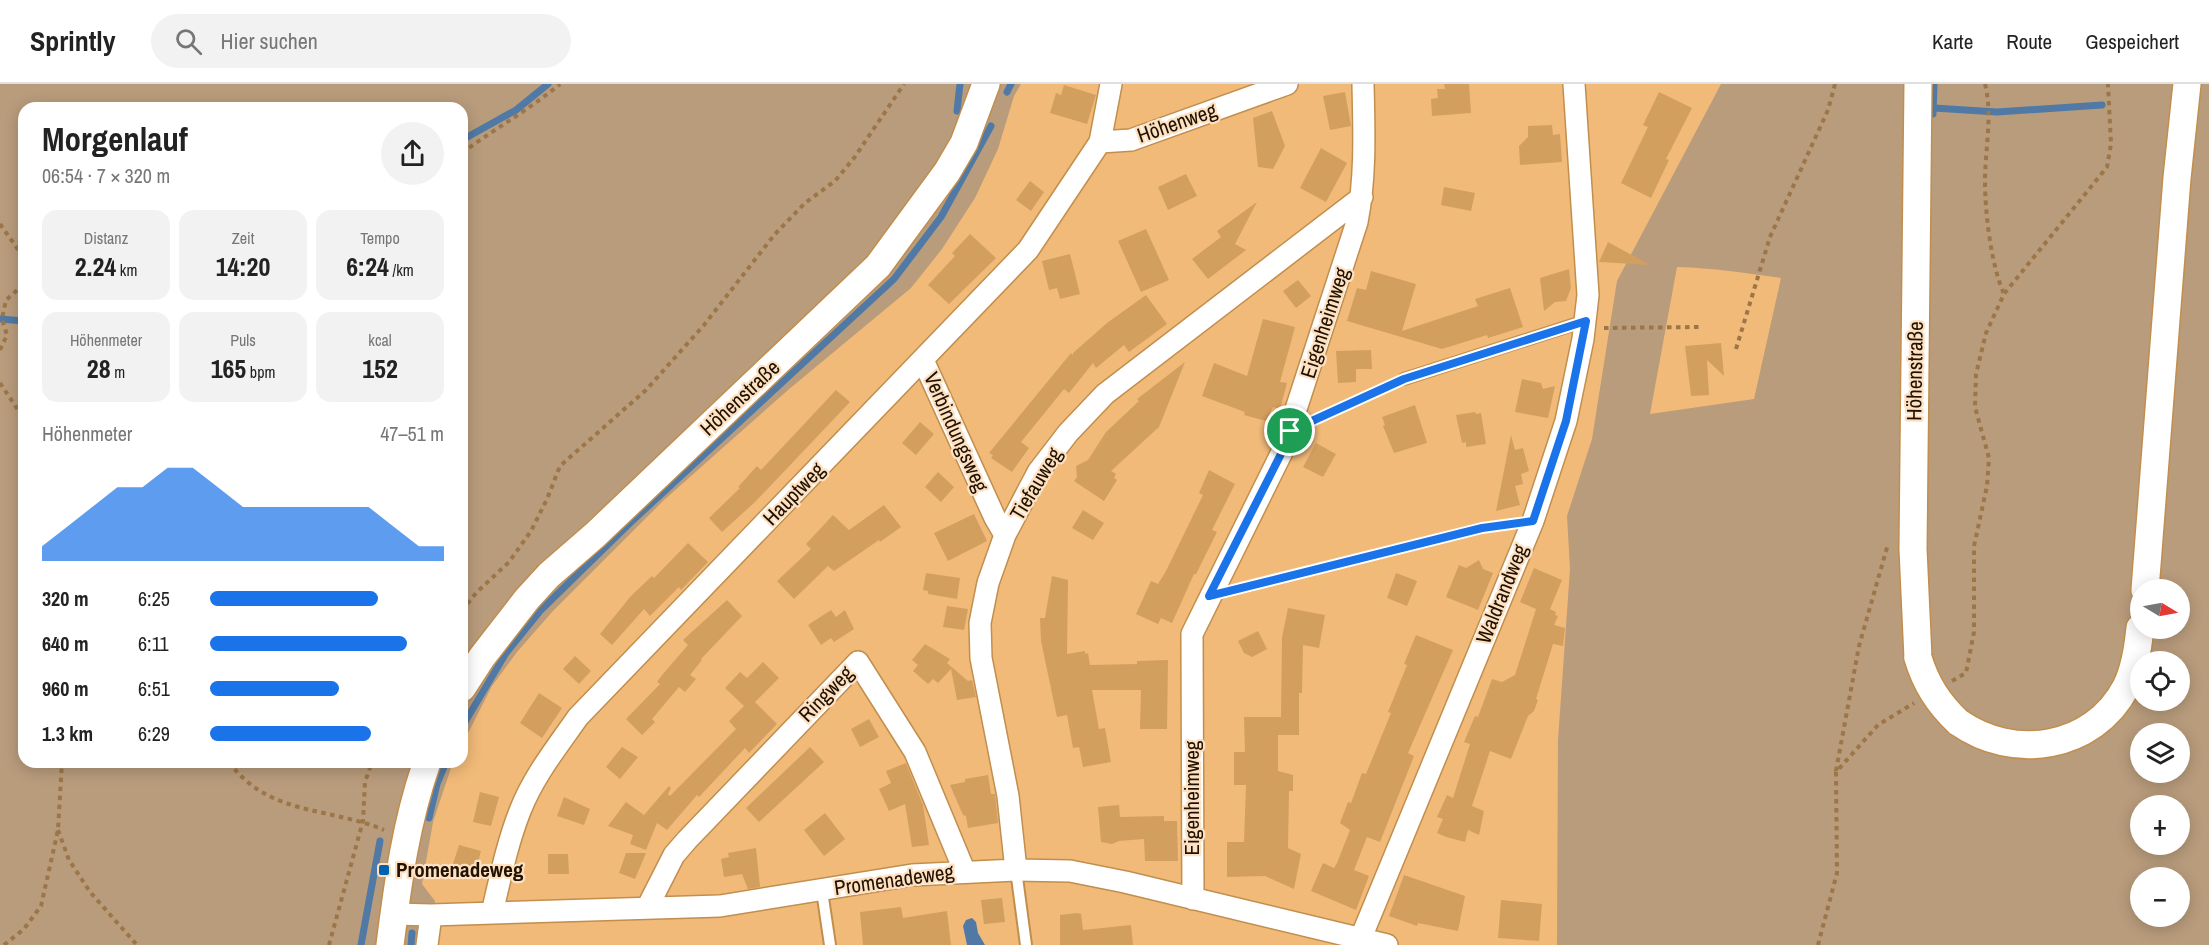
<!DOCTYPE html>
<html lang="de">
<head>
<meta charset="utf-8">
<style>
  :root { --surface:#fff; --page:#f2f2f2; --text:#222; --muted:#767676; --line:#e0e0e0; --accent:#1a73e8 }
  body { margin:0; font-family:"Archivo Narrow",sans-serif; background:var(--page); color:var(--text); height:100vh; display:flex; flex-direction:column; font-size:22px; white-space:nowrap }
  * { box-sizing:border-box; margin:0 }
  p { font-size:20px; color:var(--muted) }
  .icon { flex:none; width:33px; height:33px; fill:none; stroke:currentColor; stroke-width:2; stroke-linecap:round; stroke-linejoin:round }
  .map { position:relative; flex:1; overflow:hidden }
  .details { position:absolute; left:18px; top:18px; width:450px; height:666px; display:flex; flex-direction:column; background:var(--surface); border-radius:18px; box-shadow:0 3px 15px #0003 }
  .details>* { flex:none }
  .needle { width:39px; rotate:100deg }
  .tools { position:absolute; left:2130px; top:495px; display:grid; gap:12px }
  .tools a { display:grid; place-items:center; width:60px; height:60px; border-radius:50%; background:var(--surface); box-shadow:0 3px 15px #0003; font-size:30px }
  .pin { position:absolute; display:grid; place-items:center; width:51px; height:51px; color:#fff; margin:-26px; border:3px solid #fff; border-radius:50%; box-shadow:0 2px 6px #0007 }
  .round { display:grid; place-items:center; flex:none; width:63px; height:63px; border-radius:32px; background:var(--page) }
  .overview { display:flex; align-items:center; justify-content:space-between; height:102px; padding:0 24px }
  h1 { font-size:33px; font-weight:800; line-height:45px }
  .metrics { display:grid; grid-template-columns:repeat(3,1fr); gap:9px; height:102px; padding:6px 24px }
  .metrics div { display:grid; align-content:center; border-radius:15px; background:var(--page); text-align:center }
  .metrics b { font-size:26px; font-weight:800 }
  .metrics small { font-size:16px; font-weight:400 }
  .metrics p { font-size:16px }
  .chart { height:168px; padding:12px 24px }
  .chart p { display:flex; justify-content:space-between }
  .chart svg { width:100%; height:108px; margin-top:6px; fill:var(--accent); opacity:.7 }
  ul { padding:0 24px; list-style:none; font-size:20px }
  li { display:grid; grid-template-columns:96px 72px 1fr; align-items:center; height:45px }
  li i { height:15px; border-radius:8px; background:var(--accent) }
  header { display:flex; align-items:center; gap:36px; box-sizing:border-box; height:84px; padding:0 30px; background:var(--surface); border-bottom:2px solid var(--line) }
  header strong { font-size:28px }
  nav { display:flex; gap:33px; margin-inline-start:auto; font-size:21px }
  .search { width:420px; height:54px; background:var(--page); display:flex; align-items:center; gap:15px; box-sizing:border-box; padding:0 21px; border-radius:33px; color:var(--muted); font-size:22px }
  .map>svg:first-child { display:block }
</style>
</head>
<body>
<header>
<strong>Sprintly</strong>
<div class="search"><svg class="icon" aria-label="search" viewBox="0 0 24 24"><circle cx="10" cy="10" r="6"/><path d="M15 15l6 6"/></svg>Hier suchen</div>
<nav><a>Karte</a><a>Route</a><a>Gespeichert</a></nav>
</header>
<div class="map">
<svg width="2209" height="861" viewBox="0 0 2209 861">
  <rect width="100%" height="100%" fill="#f1ba79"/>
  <path fill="#b99c7c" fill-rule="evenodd" d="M 0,0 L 1021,0 L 1014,12 L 998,65 L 975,114 L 942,165 L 911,204 L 788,306 L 664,416 L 552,528 L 517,568 L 492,602 L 462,661 L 462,24 L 24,24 L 24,678 L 453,678 L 433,738 L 422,800 L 435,817 L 437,861 L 0,861 Z
    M 1721,0 L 2209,0 L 2209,861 L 1557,861 L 1558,656 L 1570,485 L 1567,432 L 1592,355 L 1617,197 ZM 1677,183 C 1714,184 1745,189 1781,194 L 1754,315 L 1650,330 ZM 2140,506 L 2180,506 L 2180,544 L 2140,544 ZM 2140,578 L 2180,578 L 2180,616 L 2140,616 ZM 2140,650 L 2180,650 L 2180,688 L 2140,688 ZM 2140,722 L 2180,722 L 2180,760 L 2140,760 ZM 2140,794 L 2180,794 L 2180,832 L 2140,832 Z"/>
  <path fill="#507aa5" d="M 972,834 L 976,838 L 978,849 L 985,861 L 967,861 L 963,842 L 966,836 Z"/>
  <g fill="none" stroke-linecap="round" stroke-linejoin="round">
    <path stroke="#507aa5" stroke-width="7" d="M 1007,8 L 1011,0
      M 1934,24 L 1997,28 L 2102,21
      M 957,27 L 960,0
      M 1933,30 L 1934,0
      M 462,56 L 516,26 L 548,0
      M 0,235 L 24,237
      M 462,643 L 506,569 L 540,527 L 630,439 L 894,195 L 941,133 L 991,42
      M 429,734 L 437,700 L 446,678
      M 361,861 L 380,757
      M 411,861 L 412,849"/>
  </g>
  <path fill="#d39f5e" d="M 1444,0 L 1469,0 L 1471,29 L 1432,32 L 1431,15 L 1438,14 L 1437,5 L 1445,5 Z
    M 1064,1 L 1096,11 L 1087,40 L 1050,29 L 1056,9 L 1061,11 Z
    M 1345,8 L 1351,42 L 1330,46 L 1323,12 Z
    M 1659,8 L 1692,24 L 1666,75 L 1669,76 L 1651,114 L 1621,99 L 1648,43 L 1643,41 Z
    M 1272,27 L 1285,62 L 1273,85 L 1258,83 L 1253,34 Z
    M 1552,41 L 1553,51 L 1560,50 L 1562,78 L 1520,81 L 1519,62 L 1528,53 L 1528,42 Z
    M 1321,64 L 1347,79 L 1326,118 L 1300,104 Z
    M 1186,90 L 1197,112 L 1168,126 L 1158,103 Z
    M 1030,97 L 1044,108 L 1031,127 L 1016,116 Z
    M 1444,103 L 1475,109 L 1471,127 L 1441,121 Z
    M 1257,118 L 1235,160 L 1246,166 L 1208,195 L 1192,175 L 1221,153 L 1217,147 Z
    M 1146,145 L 1169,196 L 1141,208 L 1118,157 Z
    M 970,150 L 996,174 L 949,220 L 928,201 L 955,172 L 952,169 Z
    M 1608,158 L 1650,181 L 1599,178 Z
    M 1070,170 L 1080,210 L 1060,215 L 1057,204 L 1049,206 L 1042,177 Z
    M 1569,185 L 1571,204 L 1566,217 L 1555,218 L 1544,227 L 1540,194 Z
    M 1371,187 L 1416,200 L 1402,247 L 1478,222 L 1475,215 L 1510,204 L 1523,243 L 1488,254 L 1487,251 L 1442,265 L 1347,237 L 1357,204 L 1366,206 Z
    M 1298,196 L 1311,212 L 1296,224 L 1283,207 Z
    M 1146,211 L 1167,240 L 1129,268 L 1124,261 L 1096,284 L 1093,279 L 1069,309 L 1064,305 L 1021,358 L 1029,364 L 1012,388 L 991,374 L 993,371 L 989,369 L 1071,269 L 1073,271 L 1073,269 L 1107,239 Z
    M 1263,235 L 1295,243 L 1280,298 L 1287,299 L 1280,325 L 1273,323 L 1266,337 L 1244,331 L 1245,328 L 1202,312 L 1214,279 L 1247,292 Z
    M 1721,259 L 1724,292 L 1707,276 L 1709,311 L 1691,312 L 1685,262 Z
    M 1371,266 L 1372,285 L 1356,285 L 1356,298 L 1338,299 L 1336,267 Z
    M 1185,278 L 1159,343 L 1111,387 L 1116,390 L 1114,394 L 1117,396 L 1104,417 L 1074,397 L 1077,393 L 1076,382 L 1088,376 L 1106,348 L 1139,317 L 1137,315 Z
    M 1522,295 L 1541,299 L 1543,305 L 1555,302 L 1548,334 L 1515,328 Z
    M 836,306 L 850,318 L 755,418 L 722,448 L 709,434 L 740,404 L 738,403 L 757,382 L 761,386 Z
    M 1415,321 L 1427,359 L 1394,369 L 1383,342 L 1385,341 L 1382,333 Z
    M 1475,328 L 1476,330 L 1481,329 L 1486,360 L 1466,363 L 1466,358 L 1462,359 L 1456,331 Z
    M 920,338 L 934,350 L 916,371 L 902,359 Z
    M 1511,351 L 1515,366 L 1523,364 L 1529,387 L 1521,390 L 1523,400 L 1515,402 L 1520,421 L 1496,427 Z
    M 1316,359 L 1336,370 L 1323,393 L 1303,383 Z
    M 1209,386 L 1235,400 L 1212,446 L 1217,448 L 1196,490 L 1194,490 L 1172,539 L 1161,534 L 1158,540 L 1136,530 L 1151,497 L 1158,500 L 1166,487 L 1203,411 L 1199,409 Z
    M 938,388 L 954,403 L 941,418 L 925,403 Z
    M 884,421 L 901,443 L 880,458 L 879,456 L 834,487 L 828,482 L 794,515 L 777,497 L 811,465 L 806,460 L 833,431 L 849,446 Z
    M 1083,426 L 1104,439 L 1093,456 L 1072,444 Z
    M 974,430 L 987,457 L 948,477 L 934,449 Z
    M 688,459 L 708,478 L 681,506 L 679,503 L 650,532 L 644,525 L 612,561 L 600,550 L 631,512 L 652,492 L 654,494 Z
    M 1479,476 L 1483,485 L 1493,489 L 1478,526 L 1446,513 L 1459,481 L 1466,484 Z
    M 1534,484 L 1562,496 L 1550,525 L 1556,528 L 1555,531 L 1558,532 L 1554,541 L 1565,544 L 1563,562 L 1553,560 L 1536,615 L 1538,616 L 1534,627 L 1528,632 L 1511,675 L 1490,667 L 1472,722 L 1484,727 L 1479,751 L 1468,746 L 1465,758 L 1446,753 L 1437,749 L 1443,735 L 1437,733 L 1447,711 L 1453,714 L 1470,660 L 1464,658 L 1475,632 L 1478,633 L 1492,595 L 1502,598 L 1515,591 L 1536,525 L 1520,518 Z
    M 926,489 L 960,494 L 957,515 L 928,510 L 928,507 L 923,506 Z
    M 1396,489 L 1417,497 L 1407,522 L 1387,514 Z
    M 1052,492 L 1068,496 L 1067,570 L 1085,567 L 1085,570 L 1088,569 L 1090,581 L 1137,580 L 1137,577 L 1168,576 L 1167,645 L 1140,645 L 1141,606 L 1092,606 L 1099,645 L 1105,644 L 1111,678 L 1083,683 L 1079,663 L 1073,664 L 1067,631 L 1057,633 L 1041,557 L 1040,534 L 1045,534 Z
    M 727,516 L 742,532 L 701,575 L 702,576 L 690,591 L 696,595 L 685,608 L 679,603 L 652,635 L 655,638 L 642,651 L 626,635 L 660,600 L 657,598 L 663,590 L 688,561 L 683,556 Z
    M 947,522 L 968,525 L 964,546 L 943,543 Z
    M 1288,524 L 1325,531 L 1319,564 L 1303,561 L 1302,609 L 1299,609 L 1299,651 L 1278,651 L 1278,687 L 1293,691 L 1293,707 L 1289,707 L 1288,764 L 1301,770 L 1294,805 L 1265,792 L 1227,793 L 1227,758 L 1244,758 L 1246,701 L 1234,701 L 1234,668 L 1245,668 L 1244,633 L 1281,633 L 1282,553 Z
    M 831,526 L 836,533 L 845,526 L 854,545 L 834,558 L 831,554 L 821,561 L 808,541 Z
    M 1258,547 L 1267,565 L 1252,573 L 1244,569 L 1238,557 Z
    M 1416,551 L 1453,566 L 1408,669 L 1414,672 L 1380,758 L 1367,753 L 1354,786 L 1369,792 L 1356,826 L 1311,807 L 1323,779 L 1334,784 L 1337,779 L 1350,746 L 1340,739 L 1348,718 L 1351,719 L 1362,689 L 1366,690 L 1391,629 L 1388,628 L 1407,581 L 1404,580 Z
    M 925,560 L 950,575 L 947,579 L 968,597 L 972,596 L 976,613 L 957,616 L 951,585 L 938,599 L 933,595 L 928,600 L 913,587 L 918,581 L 912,576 Z
    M 575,572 L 591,587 L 579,600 L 563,585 Z
    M 763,578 L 779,594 L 755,618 L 777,640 L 749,669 L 745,664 L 699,713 L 697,711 L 667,746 L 657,739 L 646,766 L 630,760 L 633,751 L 608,742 L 626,718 L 644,731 L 669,702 L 671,704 L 668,710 L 670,712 L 736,645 L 729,637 L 744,622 L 725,604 L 740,588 L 747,594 Z
    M 539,609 L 562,624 L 542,654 L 520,639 Z
    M 869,635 L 879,653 L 860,663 L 851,645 Z
    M 622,663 L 638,673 L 620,695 L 606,683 Z
    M 810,663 L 824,678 L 759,738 L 746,724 Z
    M 906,679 L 923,721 L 929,761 L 912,763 L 905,720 L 889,727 L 879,705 L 891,699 L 886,687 Z
    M 988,691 L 991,710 L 995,710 L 998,739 L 968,744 L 966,732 L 963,731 L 950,701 L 965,698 L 965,695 Z
    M 480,708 L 499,713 L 491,742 L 473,738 Z
    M 564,713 L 590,725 L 584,741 L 557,732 Z
    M 1119,721 L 1120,733 L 1164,732 L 1164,737 L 1177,737 L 1178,777 L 1145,777 L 1144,755 L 1119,757 L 1112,760 L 1101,758 L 1098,723 Z
    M 825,729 L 845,755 L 824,772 L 804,746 Z
    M 459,761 L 481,767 L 476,786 L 453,780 Z
    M 756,764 L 760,803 L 748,805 L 742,790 L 724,793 L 721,775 L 729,773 L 728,769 Z
    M 626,769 L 646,769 L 635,795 L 619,789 Z
    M 548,770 L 568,770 L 569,790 L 548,790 Z
    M 1404,791 L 1465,812 L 1458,847 L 1418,839 L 1417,842 L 1389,832 Z
    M 1002,814 L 1005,838 L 984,840 L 981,816 Z
    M 1501,816 L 1542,820 L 1539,857 L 1498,854 Z
    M 901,823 L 903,834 L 947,827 L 951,861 L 863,861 L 860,828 Z
    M 1077,829 L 1081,830 L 1083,846 L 1131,841 L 1133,861 L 1060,861 L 1060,831 Z"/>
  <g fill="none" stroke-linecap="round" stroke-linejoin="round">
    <g stroke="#c28e4d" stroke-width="14">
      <path id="service" d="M 1404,295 L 1585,237
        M 1016,786 L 1026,861
        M 822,807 L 830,861"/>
    </g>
    <g stroke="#c28e4d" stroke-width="24">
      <path id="minor" d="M 1100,58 L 1131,56 L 1287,0
        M 923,276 L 995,434 L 1005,451
        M 1016,786 L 1008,712 L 981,574 L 980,539 L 988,499 L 1005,451 L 1038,388 L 1068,349 L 1105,310 L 1362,113
        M 1193,815 L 1192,550 L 1282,368 L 1357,138 C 1366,92 1364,46 1363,0
        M 647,824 L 674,771 L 687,756 L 858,578 L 915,668 L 964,786
        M 492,829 C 500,795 507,760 520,727 C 533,693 557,663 578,633 L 1028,166 L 1100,58 L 1111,0
        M 394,830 L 431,831 L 720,822 L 912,791 L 1016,786 L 1070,787 L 1125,798 L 1387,861
        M 427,861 L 431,831
        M 1358,861 L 1533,437 L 1566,337 L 1583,255 L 1588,211 L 1574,0"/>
    </g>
    <g stroke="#c28e4d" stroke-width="30">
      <path id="tertiary" d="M 2145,506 L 2177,94 L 2187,0
        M 1918,574 L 1913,465 L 1918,0
        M 462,604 L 482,573 L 527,515 L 549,491 L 595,451 L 878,182 L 947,88 L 964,59 L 986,0
        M 1958,638 C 2013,677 2093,666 2126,603 C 2135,585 2138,564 2140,544
        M 390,861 C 398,798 406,738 427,678"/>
    </g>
    <path stroke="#9c7548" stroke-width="4" stroke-dasharray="4.5 4.5" stroke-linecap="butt" d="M 1985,0 C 1993,32 1985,64 1985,97 C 1985,129 1991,181 2004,210
      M 462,69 C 494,45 529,26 560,0
      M 0,140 L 24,174
      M 1604,244 L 1699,243
      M 1736,265 L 1770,153 L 1828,26 L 1835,0
      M 0,266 L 7,251 L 2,235 L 6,216 L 24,200
      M 0,299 L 24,335
      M 1315,335 L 1390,301
      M 1238,505 L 1482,444 L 1511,440
      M 462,527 L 476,509 L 509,478 L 531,447 L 547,415 L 560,382 L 646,306 L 704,241 L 775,150 L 805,119 L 835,97 L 854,74 L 904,0
      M 1952,597 L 1966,589 L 1974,548 L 1974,462 L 1987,402 L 1989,374 L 1975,323 L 1976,290 L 1986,249 L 2004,210 L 2107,83 L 2111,60 L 2108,0
      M 229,678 C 268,732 330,723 384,746
      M 1836,687 L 1859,562 L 1888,460
      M 58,746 L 69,776 L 90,808 L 137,861
      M 4,861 L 24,845 L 41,822 L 58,746 L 62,678
      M 329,861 L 363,737 L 365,698 L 372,678
      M 1818,861 L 1837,789 L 1836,688 L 1878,641 L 1914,619"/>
    <use href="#service" stroke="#fff" stroke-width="10"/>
    <use href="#minor" stroke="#fff" stroke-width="21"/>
    <use href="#tertiary" stroke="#fff" stroke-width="27"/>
    <g stroke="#c28e4d" stroke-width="30" stroke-linecap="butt">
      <path id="tertiary-bridge" d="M 1918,574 C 1926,600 1938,619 1958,638"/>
    </g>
    <use href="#tertiary-bridge" stroke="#fff" stroke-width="27"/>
  </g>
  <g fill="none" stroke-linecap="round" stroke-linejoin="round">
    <g stroke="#fff" stroke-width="12">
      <path id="route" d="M 1586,237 L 1566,337 L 1533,437 L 1482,444 L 1209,512 L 1282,368 L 1290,347 L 1404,295 Z"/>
    </g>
    <use href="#route" stroke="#1a73e8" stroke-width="8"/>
  </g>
  <rect fill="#0063b0" stroke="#fde1c2" stroke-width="2" x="378" y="780" width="12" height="12" rx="3"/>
  <g text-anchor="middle" stroke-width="4.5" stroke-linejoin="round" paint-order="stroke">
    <g font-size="21" fill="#201100" stroke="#fde1c2">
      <text transform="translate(1177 39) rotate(-19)" y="7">Höhenweg</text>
      <text transform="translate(1325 239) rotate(-72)" y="7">Eigenheimweg</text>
      <text transform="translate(1915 287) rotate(-89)" y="7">Höhenstraße</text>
      <text transform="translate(740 314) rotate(-43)" y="7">Höhenstraße</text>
      <text transform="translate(956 348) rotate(66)" y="7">Verbindungsweg</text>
      <text transform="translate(1036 400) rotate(-59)" y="7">Tiefauweg</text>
      <text transform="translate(794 410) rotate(-46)" y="7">Hauptweg</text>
      <text transform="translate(1502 510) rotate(-68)" y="7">Waldrandweg</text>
      <text transform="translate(826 610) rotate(-46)" y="7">Ringweg</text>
      <text transform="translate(1192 714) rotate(-90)" y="7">Eigenheimweg</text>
      <text transform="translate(894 796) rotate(-8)" y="7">Promenadeweg</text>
    </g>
    <g font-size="21" font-weight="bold" fill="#201100" stroke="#fde1c2" text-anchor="start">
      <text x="396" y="793">Promenadeweg</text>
    </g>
  </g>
</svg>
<div class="tools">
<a><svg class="needle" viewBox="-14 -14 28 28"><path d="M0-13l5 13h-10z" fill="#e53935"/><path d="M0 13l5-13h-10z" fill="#767676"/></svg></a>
<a><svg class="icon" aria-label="locate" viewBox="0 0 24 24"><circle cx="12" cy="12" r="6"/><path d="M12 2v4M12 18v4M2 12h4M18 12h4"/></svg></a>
<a><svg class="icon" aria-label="layers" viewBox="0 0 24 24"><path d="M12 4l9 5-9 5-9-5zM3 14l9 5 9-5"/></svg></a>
<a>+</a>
<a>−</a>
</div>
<div class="pin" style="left:1290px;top:347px;background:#1e9e55"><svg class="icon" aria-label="arrive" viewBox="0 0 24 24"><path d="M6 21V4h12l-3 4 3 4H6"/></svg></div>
<section class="details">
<div class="overview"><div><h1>Morgenlauf</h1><p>06:54 · 7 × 320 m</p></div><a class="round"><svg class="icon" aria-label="share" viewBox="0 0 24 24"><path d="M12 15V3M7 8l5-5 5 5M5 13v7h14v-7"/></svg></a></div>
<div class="metrics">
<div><p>Distanz</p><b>2.24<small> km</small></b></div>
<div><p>Zeit</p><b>14:20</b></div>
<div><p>Tempo</p><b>6:24<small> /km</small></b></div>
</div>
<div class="metrics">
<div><p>Höhenmeter</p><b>28<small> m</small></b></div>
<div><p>Puls</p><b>165<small> bpm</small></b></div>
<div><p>kcal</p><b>152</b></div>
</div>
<div class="chart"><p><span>Höhenmeter</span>47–51 m</p>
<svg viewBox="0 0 160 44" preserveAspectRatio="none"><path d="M0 44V38L10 30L20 22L30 14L40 14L50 6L60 6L70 14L80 22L90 22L100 22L110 22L120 22L130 22L140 30L150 38L160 38V44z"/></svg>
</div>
<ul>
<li><b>320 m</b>6:25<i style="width:72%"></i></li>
<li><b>640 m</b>6:11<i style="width:84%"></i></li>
<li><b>960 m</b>6:51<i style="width:55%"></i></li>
<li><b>1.3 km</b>6:29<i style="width:69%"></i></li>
</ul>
</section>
</div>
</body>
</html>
